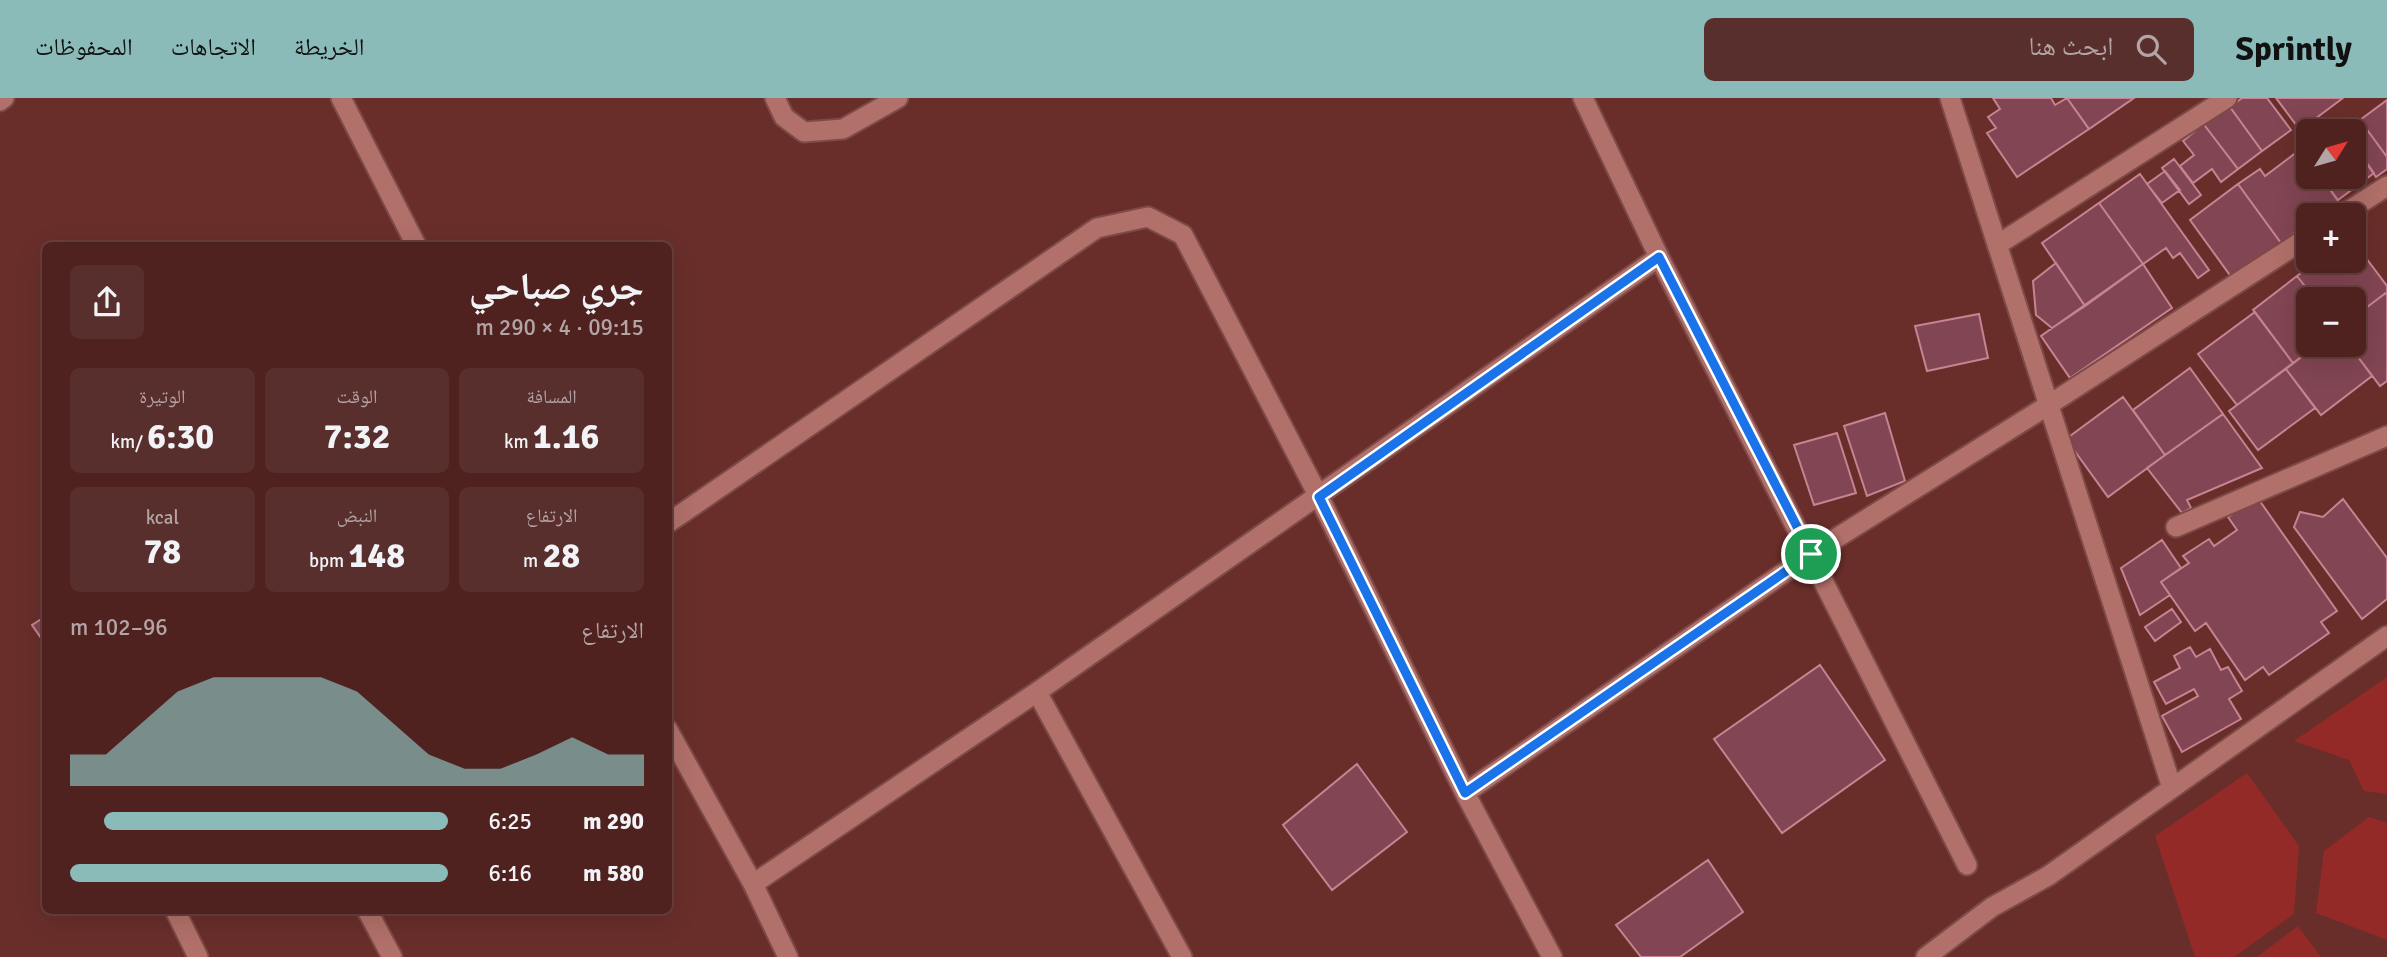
<!DOCTYPE html>
<html lang="ar">
<head>
<meta charset="utf-8">
<style>
  :root { --surface:#4f2220; --page:#592f2d; --text:#f1f3f6; --muted:#b3a4a5; --line:#663f3e; --accent:#8bbbb9 }
  body { margin:0; font-family:Signika,"Noto Naskh Arabic",sans-serif; background:var(--page); color:var(--text); direction:rtl; height:100vh; display:flex; flex-direction:column; font-size:26px; white-space:nowrap }
  * { box-sizing:border-box; margin:0 }
  p { font-size:23px; color:var(--muted) }
  .icon { flex:none; width:38px; height:38px; fill:none; stroke:currentColor; stroke-width:2; stroke-linecap:round; stroke-linejoin:round }
  .map { position:relative; flex:1; overflow:hidden; direction:ltr }
  .details { position:absolute; left:42px; top:144px; width:630px; height:672px; display:flex; flex-direction:column; background:var(--surface); border-radius:10px; box-shadow:0 7px 28px #0002,0 0 0 2px var(--line); direction:rtl }
  .details>* { flex:none }
  .needle { width:46px; rotate:53deg }
  .fabs { position:absolute; left:2296px; top:21px; display:grid; gap:14px }
  .fabs a { display:grid; place-items:center; width:70px; height:70px; border-radius:10px; background:var(--surface); box-shadow:0 7px 28px #0002,0 0 0 2px var(--line); font-size:35px }
  .pin { position:absolute; display:grid; place-items:center; width:60px; height:60px; color:#fff; margin:-30px; border:4px solid #fff; border-radius:50%; box-shadow:0 2px 7px #0007 }
  .round { display:grid; place-items:center; flex:none; width:74px; height:74px; border-radius:10px; background:var(--page) }
  .overview { display:flex; align-items:center; justify-content:space-between; height:119px; padding:0 28px }
  h1 { font-size:38px; font-weight:700; line-height:52px }
  .metrics { display:grid; grid-template-columns:repeat(3,1fr); gap:10px; height:119px; padding:7px 28px }
  .metrics div { display:grid; align-content:center; border-radius:10px; background:var(--page); text-align:center }
  .metrics b { font-size:35px; font-weight:700 }
  .metrics small { font-size:19px; font-weight:400 }
  .metrics p { font-size:19px }
  .chart { height:196px; padding:14px 28px }
  .chart p { display:flex; justify-content:space-between }
  .chart svg { width:100%; height:126px; margin-top:7px; fill:var(--accent); opacity:.7 }
  ul { padding:0 28px; list-style:none; font-size:23px }
  li { display:grid; grid-template-columns:112px 84px 1fr; align-items:center; height:52px }
  li i { height:18px; border-radius:9px; background:var(--accent) }
  header { display:flex; align-items:center; gap:42px; box-sizing:border-box; height:98px; padding:0 35px; background:var(--accent); color:#111 }
  header strong { font-size:33px }
  nav { display:flex; gap:38px; margin-inline-start:auto; font-size:24px }
  .search { width:490px; height:63px; background:var(--page); display:flex; align-items:center; gap:18px; box-sizing:border-box; padding:0 24px; border-radius:10px; color:var(--muted); font-size:26px }
  .map>svg:first-child { display:block }
</style>
</head>
<body>
<header>
<strong>Sprintly</strong>
<div class="search"><svg class="icon" aria-label="search" viewBox="0 0 24 24"><circle cx="10" cy="10" r="6"/><path d="M15 15l6 6"/></svg>ابحث هنا</div>
<nav><a>الخريطة</a><a>الاتجاهات</a><a>المحفوظات</a></nav>
</header>
<div class="map">
<svg width="2387" height="859" viewBox="0 0 2387 859">
  <rect width="100%" height="100%" fill="#692e2a"/>
  <path fill="#932a27" d="M 2387,579 L 2387,696 L 2364,693 L 2349,662 L 2294,643 Z
    M 2247,675 L 2299,748 L 2294,816 L 2234,859 L 2195,859 L 2155,738 Z
    M 2369,719 L 2387,725 L 2387,842 L 2316,815 L 2324,753 Z
    M 2298,828 L 2321,859 L 2257,859 Z"/>
  <path fill="#824553" stroke="#c78391" stroke-width="2" d="M 1993,0 L 2051,0 L 2055,7 L 2067,0 L 2089,31 L 2017,79 L 1987,35 L 1996,30 L 1988,19 L 2000,11 Z
    M 2067,0 L 2134,0 L 2089,31 Z
    M 2242,0 L 2267,0 L 2291,32 L 2262,53 L 2230,9 Z
    M 2276,0 L 2343,0 L 2300,32 Z
    M 2387,2 L 2387,59 L 2360,22 Z
    M 2227,5 L 2262,53 L 2238,71 L 2202,24 Z
    M 2360,22 L 2387,59 L 2387,71 L 2376,79 L 2354,47 L 2354,33 L 2344,33 Z
    M 2202,24 L 2238,71 L 2221,84 L 2212,71 L 2193,85 L 2180,68 L 2194,57 L 2183,43 L 2195,33 L 2193,30 Z
    M 2354,47 L 2374,75 L 2338,102 L 2321,79 L 2354,79 Z
    M 2301,51 L 2308,61 L 2308,79 L 2321,79 L 2338,103 L 2319,117 L 2308,117 L 2308,125 L 2281,145 L 2238,86 L 2260,71 L 2265,78 Z
    M 2174,61 L 2201,97 L 2189,106 L 2162,70 Z
    M 2165,73 L 2180,92 L 2162,105 L 2147,86 Z
    M 2140,76 L 2209,172 L 2198,180 L 2180,155 L 2173,160 L 2166,150 L 2143,166 L 2099,105 Z
    M 2238,86 L 2281,145 L 2232,180 L 2190,122 Z
    M 2099,105 L 2143,166 L 2085,208 L 2042,145 Z
    M 2354,144 L 2387,188 L 2387,194 L 2354,219 L 2354,201 L 2315,201 L 2297,178 L 2317,163 L 2354,163 Z
    M 2056,165 L 2085,208 L 2052,230 L 2036,217 L 2033,183 Z
    M 2143,166 L 2172,210 L 2070,280 L 2041,238 Z
    M 2297,178 L 2315,201 L 2308,201 L 2308,247 L 2317,247 L 2293,265 L 2253,212 Z
    M 2387,194 L 2387,283 L 2380,288 L 2349,247 L 2354,247 L 2354,219 Z
    M 2255,214 L 2293,265 L 2237,307 L 2198,256 Z
    M 1979,216 L 1988,260 L 1927,273 L 1915,228 Z
    M 2317,247 L 2349,247 L 2372,278 L 2321,317 L 2286,271 Z
    M 2190,270 L 2223,316 L 2165,357 L 2133,312 Z
    M 2286,271 L 2315,310 L 2258,352 L 2229,313 Z
    M 2123,299 L 2165,357 L 2108,399 L 2066,341 Z
    M 1885,315 L 1905,383 L 1867,398 L 1844,328 Z
    M 2223,316 L 2262,370 L 2187,402 L 2191,410 L 2182,415 L 2147,370 Z
    M 1837,335 L 1856,395 L 1814,407 L 1794,347 Z
    M 2257,399 L 2337,513 L 2321,524 L 2329,535 L 2269,577 L 2263,569 L 2245,582 L 2206,525 L 2195,533 L 2161,484 L 2189,465 L 2183,458 L 2209,441 L 2214,448 L 2237,432 L 2228,419 Z
    M 2343,401 L 2387,460 L 2387,501 L 2362,521 L 2294,429 L 2300,414 L 2323,419 Z
    M 2162,442 L 2181,470 L 2161,484 L 2170,497 L 2140,517 L 2121,470 Z
    M 2172,511 L 2181,524 L 2155,543 L 2145,529 Z
    M 46,518 L 46,547 L 32,527 Z
    M 2190,549 L 2196,559 L 2210,551 L 2221,572 L 2228,569 L 2242,593 L 2229,601 L 2241,621 L 2182,654 L 2162,618 L 2198,598 L 2194,591 L 2166,606 L 2154,584 L 2180,570 L 2174,558 Z
    M 1820,567 L 1885,662 L 1782,735 L 1714,641 Z
    M 1357,666 L 1407,734 L 1332,792 L 1283,727 Z
    M 1708,762 L 1743,814 L 1680,859 L 1641,859 L 1616,827 Z"/>
  <g fill="none" stroke-linecap="round" stroke-linejoin="round">
    <g stroke="#7c4a47" stroke-width="23">
      <path id="minor" d="M 341,0 L 416,147
        M 775,0 L 784,19 L 804,34 L 843,31 L 898,0
        M 1583,0 L 1659,159 L 1967,767
        M 1950,0 L 2172,690
        M 0,3 L 4,0
        M 2342,117 L 2387,88
        M 1997,147 L 2227,0
        M 668,425 L 1097,130 L 1148,119 L 1183,137 L 1319,399 L 1465,695 L 1552,859
        M 2176,429 L 2387,338
        M 1037,594 L 1182,859
        M 668,632 L 753,786 L 788,859
        M 1465,695 L 1811,456 L 2047,308 L 2308,139
        M 753,786 L 1037,594 L 1659,159
        M 175,812 L 198,859
        M 367,812 L 392,859
        M 1926,859 L 1992,809 L 2048,778 L 2387,538"/>
    </g>
    <use href="#minor" stroke="#b17069" stroke-width="19"/>
  </g>
  <g fill="none" stroke-linecap="round" stroke-linejoin="round">
    <g stroke="#fff" stroke-width="14">
      <path id="route" d="M 1659,159 L 1811,456 L 1465,695 L 1319,399 Z"/>
    </g>
    <use href="#route" stroke="#1a73e8" stroke-width="9"/>
  </g>
</svg>
<div class="fabs">
<a><svg class="needle" viewBox="-14 -14 28 28"><path d="M0-13l5 13h-10z" fill="#e53935"/><path d="M0 13l5-13h-10z" fill="#b3a4a5"/></svg></a>
<a>+</a>
<a>−</a>
</div>
<div class="pin" style="left:1811px;top:456px;background:#1e9e55"><svg class="icon" aria-label="arrive" viewBox="0 0 24 24"><path d="M6 21V4h12l-3 4 3 4H6"/></svg></div>
<section class="details">
<div class="overview"><div><h1>جري صباحي</h1><p>09:15 · 4 × 290 m</p></div><a class="round"><svg class="icon" aria-label="share" viewBox="0 0 24 24"><path d="M12 15V3M7 8l5-5 5 5M5 13v7h14v-7"/></svg></a></div>
<div class="metrics">
<div><p>المسافة</p><b>1.16<small> km</small></b></div>
<div><p>الوقت</p><b>7:32</b></div>
<div><p>الوتيرة</p><b>6:30<small> /km</small></b></div>
</div>
<div class="metrics">
<div><p>الارتفاع</p><b>28<small> m</small></b></div>
<div><p>النبض</p><b>148<small> bpm</small></b></div>
<div><p>kcal</p><b>78</b></div>
</div>
<div class="chart"><p><span>الارتفاع</span>96–102 m</p>
<svg viewBox="0 0 160 44" preserveAspectRatio="none"><path d="M0 44V33L10 33L20 22L30 11L40 6L50 6L60 6L70 6L80 11L90 22L100 33L110 38L120 38L130 33L140 27L150 33L160 33V44z"/></svg>
</div>
<ul>
<li><b>290 m</b>6:25<i style="width:91%"></i></li>
<li><b>580 m</b>6:16<i style="width:100%"></i></li>
</ul>
</section>
</div>
</body>
</html>
